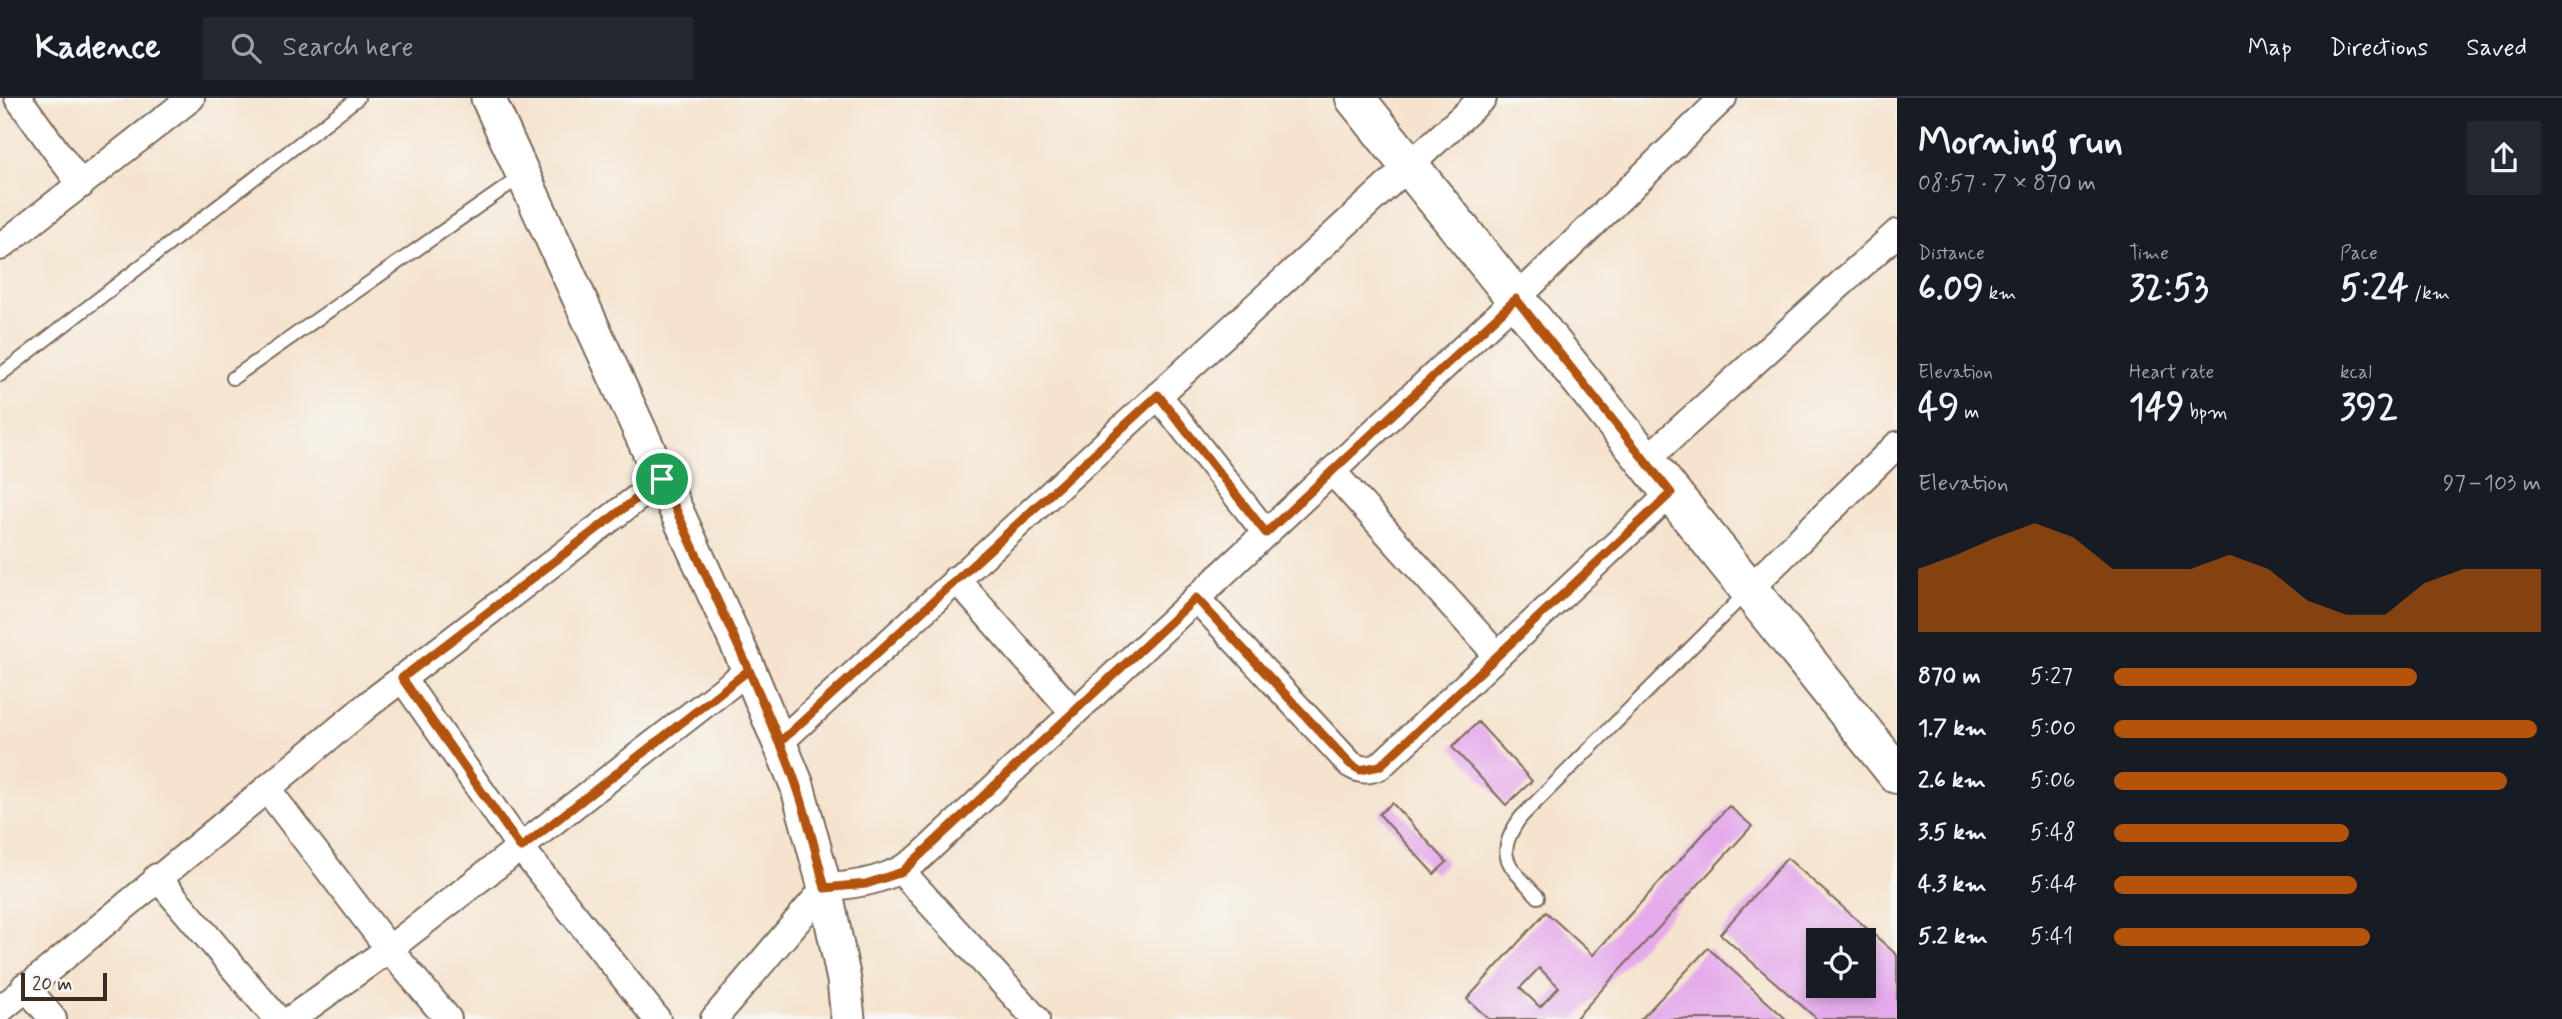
<!DOCTYPE html>
<html lang="en">
<head>
<meta charset="utf-8">
<style>
  :root { --surface:#171b24; --page:#242831; --text:#f1f3f6; --muted:#9ea1a6; --line:#363941; --accent:#b45309 }
  body { margin:0; font-family:Mynerve,sans-serif; background:var(--page); color:var(--text); height:100vh; display:flex; flex-direction:column; font-size:26px; white-space:nowrap }
  * { box-sizing:border-box; margin:0 }
  p { font-size:23px; color:var(--muted) }
  .icon { flex:none; width:38px; height:38px; fill:none; stroke:currentColor; stroke-width:2; stroke-linecap:round; stroke-linejoin:round }
  .map { position:relative; flex:1; overflow:hidden }
  .details { display:flex; flex-direction:column; background:var(--surface); width:665px }
  .details>* { flex:none }
  .controls { position:absolute; left:1806px; top:830px; display:grid; gap:14px }
  .controls a { display:grid; place-items:center; width:70px; height:70px; border-radius:0px; background:var(--surface); box-shadow:0 4px 10px #0003; font-size:35px }
  .scale { position:absolute; left:21px; bottom:18px; width:86px; box-sizing:border-box; padding-left:7px; border:4px solid #3b2a1e; border-top:0; font-size:19px; line-height:24px; white-space:nowrap; color:#3b2a1e; -webkit-text-stroke:5px #f6f6f2; paint-order:stroke }
  .pin { position:absolute; display:grid; place-items:center; width:60px; height:60px; color:#fff; margin:-30px; border:4px solid #fff; border-radius:50%; box-shadow:0 2px 7px #0007 }
  .round { display:grid; place-items:center; flex:none; width:74px; height:74px; border-radius:0px; background:var(--page) }
  .headline { display:flex; align-items:center; justify-content:space-between; height:119px; padding:0 21px }
  h1 { font-size:38px; font-weight:700; line-height:52px }
  .metrics { display:grid; grid-template-columns:repeat(3,1fr); gap:10px; height:119px; padding:7px 21px }
  .metrics div { display:grid; align-content:center }
  .metrics b { font-size:35px; font-weight:700 }
  .metrics small { font-size:19px; font-weight:400 }
  .metrics p { font-size:19px }
  .chart { height:196px; padding:14px 21px }
  .chart p { display:flex; justify-content:space-between }
  .chart svg { width:100%; height:126px; margin-top:7px; fill:var(--accent); opacity:.7 }
  ul { padding:0 21px; list-style:none; font-size:23px }
  li { display:grid; grid-template-columns:112px 84px 1fr; align-items:center; height:52px }
  li i { height:18px; border-radius:9px; background:var(--accent) }
  header { display:flex; align-items:center; gap:42px; box-sizing:border-box; height:98px; padding:0 35px; background:var(--surface); border-bottom:2px solid var(--line) }
  header strong { font-size:33px }
  nav { display:flex; gap:38px; margin-inline-start:auto; font-size:24px }
  .search { width:490px; height:63px; background:var(--page); display:flex; align-items:center; gap:18px; box-sizing:border-box; padding:0 24px; border-radius:0px; color:var(--muted); font-size:26px }
  main { display:flex; flex:1; min-height:0 }
  .map>svg:first-child { display:block }
</style>
</head>
<body>
<header>
<strong>Kadence</strong>
<div class="search"><svg class="icon" aria-label="search" viewBox="0 0 24 24"><circle cx="10" cy="10" r="6"/><path d="M15 15l6 6"/></svg>Search here</div>
<nav><a>Map</a><a>Directions</a><a>Saved</a></nav>
</header>
<main>
<div class="map">
<svg width="1897" height="921" viewBox="0 0 1897 921">
  <rect width="100%" height="100%" fill="#f6f6f2"/>
  <filter id="ink" filterUnits="userSpaceOnUse"><feTurbulence type="fractalNoise" baseFrequency=".0143" numOctaves="2"/><feDisplacementMap in="SourceGraphic" scale="14" xChannelSelector="R" yChannelSelector="G"/><feConvolveMatrix kernelMatrix="1 2 1 2 8 2 1 2 1" color-interpolation-filters="sRGB"/></filter>
  <filter id="wash" filterUnits="userSpaceOnUse"><feTurbulence type="fractalNoise" baseFrequency=".00686" numOctaves="4" result="noise"/><feDisplacementMap in="SourceGraphic" scale="28" xChannelSelector="R" yChannelSelector="G"/><feGaussianBlur stdDeviation="1.57" result="paint"/><feColorMatrix in="noise" values="0 0 0 0 0 0 0 0 0 0 0 0 0 0 0 0 0 1.4 0 .05"/><feComposite in="paint" operator="in"/></filter>
  <g filter="url(#wash)">
    <rect width="100%" height="100%" fill="#f5e3cd"/>
    <g id="blocks">
      <path fill="#e5aaeb" fill-rule="evenodd" d="M 1478,624 L 1532,683 L 1506,707 L 1452,649 Z
        M 1392,705 L 1447,764 L 1434,776 L 1379,716 Z
        M 1729,708 L 1752,728 L 1575,921 L 1489,921 L 1467,901 L 1546,814 L 1593,857 ZM 1539,870 L 1559,889 L 1540,909 L 1520,890 Z
        M 1787,760 L 1897,857 L 1897,921 L 1817,921 L 1720,836 ZM 1818,842 L 1864,842 L 1864,887 L 1818,887 Z
        M 1708,850 L 1786,921 L 1641,921 Z"/>
    </g>
  </g>
  <g filter="url(#ink)">
    <use href="#blocks" fill-opacity="0" stroke="#7c6b5b" stroke-width="2"/>
    <g fill="none" stroke-linecap="round" stroke-linejoin="round">
      <g stroke="#7c6b5b" stroke-width="16">
        <path id="service" d="M 0,277 L 358,0
          M 233,280 L 523,77
          M 1538,799 C 1510,768 1492,759 1521,719 L 1747,494"/>
      </g>
      <g stroke="#7c6b5b" stroke-width="30">
        <path id="minor" d="M 18,0 L 81,87
          M 0,149 L 191,0
          M 1158,297 L 1266,435
          M 1644,364 L 1897,135
          M 1332,373 L 1497,557
          M 956,481 L 1074,615
          M 1749,491 L 1897,347
          M 1196,500 L 1350,666 C 1361,673 1368,673 1380,668 L 1671,395
          M 402,580 L 521,750 L 657,921
          M 779,645 L 1483,0
          M 267,691 L 389,851 L 448,921
          M 902,774 L 1036,921
          M 157,779 L 277,921
          M 25,888 L 53,921
          M 0,912 L 369,606 L 662,381
          M 291,921 L 389,851 L 749,572
          M 714,921 L 825,790 C 861,786 891,782 920,759 L 1516,201 L 1723,0"/>
      </g>
      <g stroke="#7c6b5b" stroke-width="37">
        <path id="tertiary" d="M 488,0 L 749,572 L 797,687 L 825,790 L 844,882 L 848,921"/>
      </g>
      <g stroke="#7c6b5b" stroke-width="42">
        <path id="primary" d="M 1355,0 L 1897,676"/>
      </g>
      <use href="#service" stroke="#fff" stroke-width="12"/>
      <use href="#minor" stroke="#fff" stroke-width="26"/>
      <use href="#tertiary" stroke="#fff" stroke-width="33"/>
      <use href="#primary" stroke="#fff" stroke-width="38"/>
    </g>
  </g>
  <g fill="none" stroke-linecap="round" stroke-linejoin="round" filter="url(#ink)">
    <g stroke="#fff" stroke-width="14">
      <path id="route" d="M 662,381 L 749,572 C 765,610 783,648 796,686 C 808,720 816,756 825,790 L 866,786 L 902,774 L 1196,500 L 1350,666 L 1360,672 L 1380,668 L 1671,395 L 1516,201 L 1266,435 L 1158,297 L 779,645 L 749,572 L 521,750 L 402,580 L 662,381"/>
    </g>
    <use href="#route" stroke="#b45309" stroke-width="9"/>
  </g>
</svg>
<div class="controls">
<a><svg class="icon" aria-label="locate" viewBox="0 0 24 24"><circle cx="12" cy="12" r="6"/><path d="M12 2v4M12 18v4M2 12h4M18 12h4"/></svg></a>
</div>
<div class="scale">20 m</div>
<div class="pin" style="left:662px;top:381px;background:#1e9e55"><svg class="icon" aria-label="arrive" viewBox="0 0 24 24"><path d="M6 21V4h12l-3 4 3 4H6"/></svg></div>
</div>
<section class="details">
<div class="headline"><div><h1>Morning run</h1><p>08:57 · 7 × 870 m</p></div><a class="round"><svg class="icon" aria-label="share" viewBox="0 0 24 24"><path d="M12 15V3M7 8l5-5 5 5M5 13v7h14v-7"/></svg></a></div>
<div class="metrics">
<div><p>Distance</p><b>6.09<small> km</small></b></div>
<div><p>Time</p><b>32:53</b></div>
<div><p>Pace</p><b>5:24<small> /km</small></b></div>
</div>
<div class="metrics">
<div><p>Elevation</p><b>49<small> m</small></b></div>
<div><p>Heart rate</p><b>149<small> bpm</small></b></div>
<div><p>kcal</p><b>392</b></div>
</div>
<div class="chart"><p><span>Elevation</span>97–103 m</p>
<svg viewBox="0 0 160 44" preserveAspectRatio="none"><path d="M0 44V22L10 17L20 11L30 6L40 11L50 22L60 22L70 22L80 17L90 22L100 33L110 38L120 38L130 27L140 22L150 22L160 22V44z"/></svg>
</div>
<ul>
<li><b>870 m</b>5:27<i style="width:71%"></i></li>
<li><b>1.7 km</b>5:00<i style="width:99%"></i></li>
<li><b>2.6 km</b>5:06<i style="width:92%"></i></li>
<li><b>3.5 km</b>5:48<i style="width:55%"></i></li>
<li><b>4.3 km</b>5:44<i style="width:57%"></i></li>
<li><b>5.2 km</b>5:41<i style="width:60%"></i></li>
</ul>
</section>
</main>
</body>
</html>
